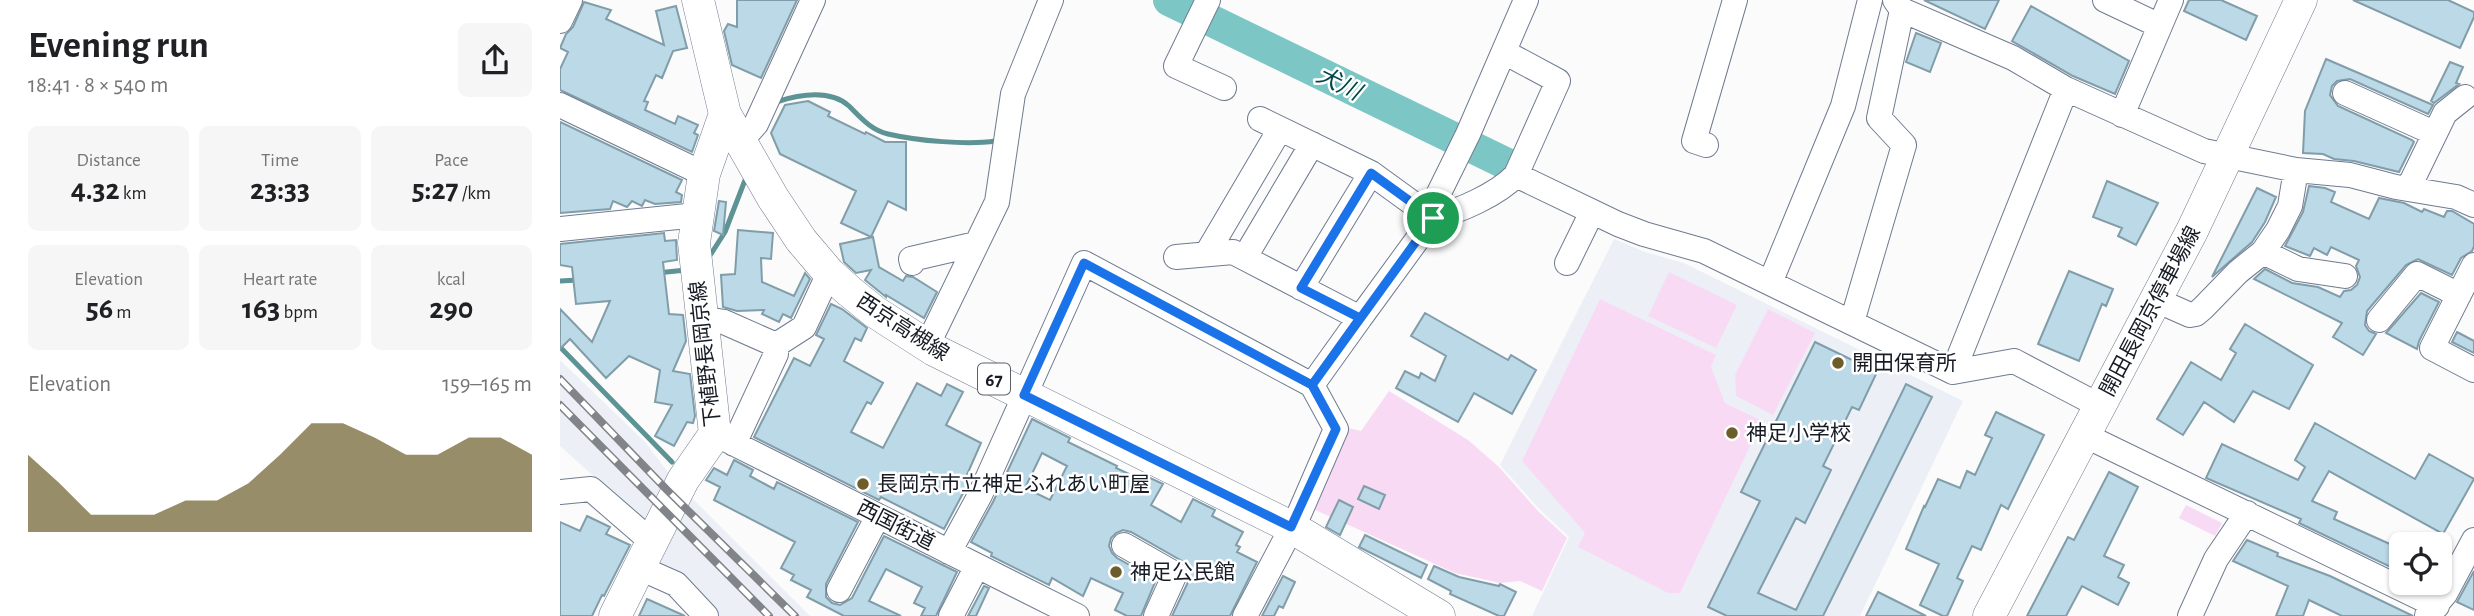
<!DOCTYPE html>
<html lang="en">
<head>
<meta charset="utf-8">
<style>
  :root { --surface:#fff; --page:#f6f6f6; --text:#202124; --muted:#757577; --accent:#6d5d2a }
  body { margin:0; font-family:"Alegreya Sans","Noto Sans JP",sans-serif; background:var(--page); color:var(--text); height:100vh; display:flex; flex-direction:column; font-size:26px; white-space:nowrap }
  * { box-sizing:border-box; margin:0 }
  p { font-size:23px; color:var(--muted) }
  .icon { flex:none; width:38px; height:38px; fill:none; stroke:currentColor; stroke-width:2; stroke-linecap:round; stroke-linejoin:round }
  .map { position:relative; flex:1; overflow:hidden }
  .drawer { display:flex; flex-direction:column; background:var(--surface); width:560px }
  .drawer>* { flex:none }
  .fabs { position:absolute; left:1829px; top:532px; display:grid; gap:14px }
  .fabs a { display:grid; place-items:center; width:63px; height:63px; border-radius:10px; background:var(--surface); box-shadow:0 2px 5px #0004; font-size:35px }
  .pin { position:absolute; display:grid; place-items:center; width:60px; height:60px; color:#fff; margin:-30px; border:4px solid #fff; border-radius:50%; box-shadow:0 2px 7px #0007 }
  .round { display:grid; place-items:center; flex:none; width:74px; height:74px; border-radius:10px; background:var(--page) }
  .head { display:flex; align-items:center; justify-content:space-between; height:119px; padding:0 28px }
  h1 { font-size:38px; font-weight:700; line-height:52px }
  .stats { display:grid; grid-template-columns:repeat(3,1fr); gap:10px; height:119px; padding:7px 28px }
  .stats div { display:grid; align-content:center; border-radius:10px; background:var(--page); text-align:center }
  .stats b { font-size:30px; font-weight:700 }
  .stats small { font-size:19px; font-weight:400 }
  .stats p { font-size:19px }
  .chart { height:196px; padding:14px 28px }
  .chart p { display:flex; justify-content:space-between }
  .chart svg { width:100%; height:126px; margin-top:7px; fill:var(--accent); opacity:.7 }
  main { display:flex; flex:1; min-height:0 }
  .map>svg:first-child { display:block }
</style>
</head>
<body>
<main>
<section class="drawer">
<div class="head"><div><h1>Evening run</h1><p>18:41 · 8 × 540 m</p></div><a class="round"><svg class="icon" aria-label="share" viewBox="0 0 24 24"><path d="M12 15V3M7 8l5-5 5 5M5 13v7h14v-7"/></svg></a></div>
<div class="stats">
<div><p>Distance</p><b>4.32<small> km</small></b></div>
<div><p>Time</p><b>23:33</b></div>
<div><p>Pace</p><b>5:27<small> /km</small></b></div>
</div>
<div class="stats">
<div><p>Elevation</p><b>56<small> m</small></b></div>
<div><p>Heart rate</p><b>163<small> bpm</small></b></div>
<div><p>kcal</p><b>290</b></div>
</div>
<div class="chart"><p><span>Elevation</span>159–165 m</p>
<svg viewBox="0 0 160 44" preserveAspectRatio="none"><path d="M0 44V17L10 27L20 38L30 38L40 38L50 33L60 33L70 27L80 17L90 6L100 6L110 11L120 17L130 17L140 11L150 11L160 17V44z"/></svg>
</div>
</section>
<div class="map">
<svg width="1914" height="616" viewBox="0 0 1914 616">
  <rect width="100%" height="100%" fill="#fafbfa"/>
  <path fill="#ecf0f6" d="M 1054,239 L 1085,252 L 1124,263 L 1403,401 L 1300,616 L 972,616 L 1009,537 L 979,509 L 940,465 Z
    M 0,360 L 85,442 L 111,476 L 87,524 L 0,446 Z
    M 130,496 L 250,616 L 153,616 L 96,558 Z"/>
  <path fill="#f8daf5" d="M 1109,272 L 1177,305 L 1156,348 L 1088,316 Z
    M 1040,299 L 1156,355 L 1151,367 L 1165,403 L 1202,421 L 1120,593 L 1108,593 L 1018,547 L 1025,533 L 962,461 Z
    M 1208,309 L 1255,333 L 1213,415 L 1176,396 L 1175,375 Z
    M 829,391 L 908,440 L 939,467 L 977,510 L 1007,538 L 982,591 L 960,581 L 940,583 L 895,573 L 751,508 L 784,427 L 801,431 Z
    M 1626,505 L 1662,523 L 1655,536 L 1619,518 Z"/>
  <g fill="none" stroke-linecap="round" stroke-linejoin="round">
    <path stroke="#5d9395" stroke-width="5" d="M 216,102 C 238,95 270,89 289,106 C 301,118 311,130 328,134 C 358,141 407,145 436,141
      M 863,125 L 884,121
      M 149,257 L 165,232 L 187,175
      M 97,273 L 126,270
      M 0,281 L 18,280
      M 0,347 L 112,462"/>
    <path stroke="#7cc7c5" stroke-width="32" d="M 609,0 L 949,165"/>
  </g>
  <path fill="#bbd9e6" stroke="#809da9" stroke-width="2" fill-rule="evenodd" d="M 177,0 L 237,0 L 201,78 L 172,65 L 164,31 L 168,24 L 177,27 Z
    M 1364,0 L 1439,0 L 1425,29 Z
    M 1629,0 L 1661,0 L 1697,16 L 1686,40 L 1624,11 Z
    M 1793,0 L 1888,0 L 1914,12 L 1914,17 L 1900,48 Z
    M 24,2 L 51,10 L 46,19 L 104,45 L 96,11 L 116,6 L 127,48 L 113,51 L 102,78 L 96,75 L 84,101 L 88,102 L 85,110 L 115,124 L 118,116 L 138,125 L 134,133 L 138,135 L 132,152 L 0,90 L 0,69 L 8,52 L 0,48 L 6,34 L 13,27 Z
    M 1471,6 L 1569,61 L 1555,94 L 1513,76 L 1452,41 Z
    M 1356,33 L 1381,43 L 1370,72 L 1346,62 Z
    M 1766,59 L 1873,105 L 1868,114 L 1790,79 L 1777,81 L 1772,86 L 1770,95 L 1778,106 L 1852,140 L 1854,142 L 1839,172 L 1794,161 L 1774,159 L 1763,154 L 1743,153 L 1745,111 Z
    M 1890,62 L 1903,67 L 1896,83 L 1899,84 L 1874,103 L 1871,101 Z
    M 248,101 L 270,112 L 268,116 L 305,134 L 306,132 L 325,142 L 346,142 L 346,210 L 328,201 L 311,237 L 281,223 L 296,191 L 220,154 L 211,133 L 225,105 Z
    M 0,122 L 122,180 L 116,192 L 122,195 L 121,202 L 95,204 L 85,200 L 82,206 L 72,201 L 67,207 L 53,201 L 50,209 L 0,213 Z
    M 1547,181 L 1598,203 L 1576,245 L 1558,236 L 1562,228 L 1533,217 Z
    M 1749,186 L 1765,188 L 1775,192 L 1771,202 L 1809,219 L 1819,198 L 1844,203 L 1862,212 L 1864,209 L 1884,217 L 1887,211 L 1892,211 L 1914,224 L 1914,246 L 1912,251 L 1901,258 L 1892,275 L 1858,259 L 1846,265 L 1807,311 L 1805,325 L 1809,331 L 1816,334 L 1803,355 L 1773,337 L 1782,323 L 1694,279 L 1705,269 L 1732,283 L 1758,287 L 1780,297 L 1784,291 L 1791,290 L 1797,285 L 1800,277 L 1796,266 L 1799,260 L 1771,247 L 1767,255 L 1754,248 L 1750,256 L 1725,246 L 1743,212 Z
    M 1697,188 L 1716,197 L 1705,222 L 1692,242 L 1652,277 Z
    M 159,201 L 166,202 L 163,235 L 154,231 Z
    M 178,230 L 213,233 L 211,259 L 201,258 L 202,282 L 234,296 L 245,273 L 250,279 L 231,318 L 223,314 L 219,322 L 202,314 L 204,310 L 177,311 L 163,307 L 161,275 L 175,274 Z
    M 104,233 L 105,241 L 116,240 L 117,260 L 103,262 L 109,314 L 123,315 L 126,341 L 113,371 L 130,374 L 135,416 L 133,423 L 127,422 L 114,446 L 95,436 L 112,405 L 95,402 L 100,370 L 69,356 L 46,378 L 10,339 L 0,349 L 0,309 L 32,342 L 50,301 L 16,304 L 12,267 L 0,265 L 0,244 Z
    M 313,237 L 319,267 L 343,281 L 346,276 L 353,277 L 377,292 L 364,318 L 326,295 L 326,297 L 305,280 L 311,270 L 296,273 L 284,262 L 280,244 Z
    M 1509,271 L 1553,289 L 1546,306 L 1542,304 L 1519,361 L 1478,344 Z
    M 1861,293 L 1879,302 L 1859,341 L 1857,349 L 1826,333 Z
    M 271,304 L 282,309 L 307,328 L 301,341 L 295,338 L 284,361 L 323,383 L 311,404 L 307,402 L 291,432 L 323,448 L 357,383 L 381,396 L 387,384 L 403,392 L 386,425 L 421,443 L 406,477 L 410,480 L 384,529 L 321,497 L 319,500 L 194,437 L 234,358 L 250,366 L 264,339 L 256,335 Z
    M 865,313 L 948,360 L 951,355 L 976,370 L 952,414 L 914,393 L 898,422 L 836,388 L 845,371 L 859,378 L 861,373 L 875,381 L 886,356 L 851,336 Z
    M 1685,324 L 1753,365 L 1729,409 L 1693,391 L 1674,422 L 1644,402 L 1623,435 L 1597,419 L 1631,362 L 1661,380 L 1676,353 L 1670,349 Z
    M 1897,332 L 1914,341 L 1914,353 L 1892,342 Z
    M 1255,342 L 1317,372 L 1299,410 L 1292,407 L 1263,466 L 1271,470 L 1245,523 L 1236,518 L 1198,593 L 1236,610 L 1346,384 L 1372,397 L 1263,616 L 1167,616 L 1148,607 L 1200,501 L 1181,492 Z
    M 1436,412 L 1484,435 L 1448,509 L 1441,505 L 1421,550 L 1412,546 L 1397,578 L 1403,581 L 1387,616 L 1383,616 L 1360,605 L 1379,564 L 1346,549 L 1364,506 L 1365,507 L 1378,479 L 1400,488 L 1407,471 L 1415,475 L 1432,438 L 1425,435 Z
    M 472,419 L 510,438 L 508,442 L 557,466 L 556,468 L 584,481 L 586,476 L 603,484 L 591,505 L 621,522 L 633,499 L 655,510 L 652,516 L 683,532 L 676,545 L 680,547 L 677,552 L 697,562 L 670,616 L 612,616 L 629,580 L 628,567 L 622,561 L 571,532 L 563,530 L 556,533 L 551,538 L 549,546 L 552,553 L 557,558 L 596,580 L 581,616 L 567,616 L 555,610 L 563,593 L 531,578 L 523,596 L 492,578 L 489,585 L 431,556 L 432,553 L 411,542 L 433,502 ZM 482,453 L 507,466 L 490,500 L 465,488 Z
    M 1755,423 L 1855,479 L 1869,454 L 1914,479 L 1883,534 L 1769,471 L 1752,501 L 1777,512 L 1774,519 L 1841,549 L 1841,572 L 1739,523 L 1741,519 L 1646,478 L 1662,444 L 1738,480 L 1745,467 L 1735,460 Z
    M 174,460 L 193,470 L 190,476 L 214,489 L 217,482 L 298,522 L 266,584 L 266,597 L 272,603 L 280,605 L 292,598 L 324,536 L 397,572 L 376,616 L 361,616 L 365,608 L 354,603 L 362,587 L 326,569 L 309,601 L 341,616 L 284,616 L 247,597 L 251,590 L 231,580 L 234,575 L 221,568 L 235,542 L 154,500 L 160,487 L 146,480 L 154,468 L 167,475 Z
    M 1549,472 L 1578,487 L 1544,556 L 1564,565 L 1558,577 L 1569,583 L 1558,605 L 1522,586 L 1506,616 L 1467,616 L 1508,537 L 1514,540 Z
    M 804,486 L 825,495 L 819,509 L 798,499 Z
    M 779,500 L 793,507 L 780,535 L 766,527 Z
    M 27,516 L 50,527 L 46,534 L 70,545 L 44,596 L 42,595 L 32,616 L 0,616 L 0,522 L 20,531 Z
    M 805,535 L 867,565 L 861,578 L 799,547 Z
    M 1687,540 L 1718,553 L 1717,556 L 1770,576 L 1853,616 L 1782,616 L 1749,600 L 1743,616 L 1716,616 L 1728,586 L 1673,561 Z
    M 874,566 L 899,577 L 939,586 L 940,584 L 956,592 L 944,616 L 939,616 L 890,594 L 891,591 L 868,579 Z
    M 1914,571 L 1914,610 L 1897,602 Z
    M 723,576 L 735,582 L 723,608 L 719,606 L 714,616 L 702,616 Z
    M 424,586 L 429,588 L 416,616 L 408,616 Z
    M 1318,592 L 1366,616 L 1306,616 Z
    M 87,599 L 125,616 L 79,616 Z"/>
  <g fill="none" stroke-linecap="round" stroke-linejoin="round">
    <g stroke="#6f7b91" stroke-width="26">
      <path id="minor" d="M 648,0 L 616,66 L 664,88
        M 1335,0 L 1342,10 L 1453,58 L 1506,89 L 1644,151 L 1736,170 L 1790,175 L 1836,187 L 1896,197 L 1914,205
        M 1545,0 L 1600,26
        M 0,21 L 10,0
        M 944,52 L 998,81 L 956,175
        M 1785,93 L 1874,133
        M 0,105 L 144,174
        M 1562,115 L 1611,0
        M 700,119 L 811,173 L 873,218 C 899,211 937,195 956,175 L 1058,224 L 1084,234 L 1144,251 L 1393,372 L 1454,361 L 1540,406
        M 181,141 L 196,124 L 253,0
        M 1146,145 L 1134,141 L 1175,0
        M 1848,189 L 1885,113 L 1905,97
        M 0,229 L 137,215
        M 1703,252 L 1738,269 L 1785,276
        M 647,253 L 720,129
        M 616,257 L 673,252 L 800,318 L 873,218 L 874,203 L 908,134 L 966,0
        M 685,257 L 752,144
        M 352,263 L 351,259 L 416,244
        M 1007,263 L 1032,212
        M 1914,265 L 1872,348 L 1914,370
        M 1210,283 L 1283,106 L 1310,0
        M 741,288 L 811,173
        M 1596,300 L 1630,315 L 1636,314 L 1643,308 L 1678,272 L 1703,252 L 1718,230 L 1730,206 L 1736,170
        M 142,319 L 164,322 L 216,345 L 244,327 L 269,273
        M 1819,320 L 1857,274 L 1899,295
        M 1292,322 L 1344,145 L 1319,118 L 1342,10
        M 367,346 L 437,202 L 453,94 L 491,0
        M 1393,372 L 1506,89
        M 752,385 L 800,318
        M 155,434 L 517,616
        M 1524,435 L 1877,606
        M 174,444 L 216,354 L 216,345
        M 0,492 L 31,489 L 92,542
        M 564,545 L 615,574 L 596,616
        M 389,552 L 420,495 L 524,263 L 752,385 L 776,429 L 740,512 L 685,616
        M 80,568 L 116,584 L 146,616
        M 279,590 L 318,516
        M 1867,615 L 1885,594 L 1914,540
        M 391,616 L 417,566
        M 1630,616 L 1656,559 L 1687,513"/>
    </g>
    <g stroke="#6f7b91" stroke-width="33">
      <path id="major" d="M 138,0 L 165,114 L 213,198 L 241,240 L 269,273 L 289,291 L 315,312 L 374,350 L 731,527 L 879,616
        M 55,616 L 123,480 L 155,434 L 134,243 L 144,174 L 165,114
        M 1429,616 L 1632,231 L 1741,0"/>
    </g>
    <use href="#minor" stroke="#fff" stroke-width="24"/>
    <use href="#major" stroke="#fff" stroke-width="32"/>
    <g stroke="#818589" stroke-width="8">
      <path id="rail" d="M 0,379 L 107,490 L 235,616
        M 0,405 L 209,616"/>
    </g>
    <use href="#rail" stroke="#fff" stroke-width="5" stroke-dasharray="16" stroke-linecap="butt"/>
  </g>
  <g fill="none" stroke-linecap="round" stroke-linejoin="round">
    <g stroke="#fff" stroke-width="14">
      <path id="route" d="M 873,218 L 752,385 L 776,429 L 731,527 L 464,395 L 524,263 L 752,385 L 800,318 L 741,288 L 811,173 L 873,218"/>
    </g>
    <use href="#route" stroke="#1a73e8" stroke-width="9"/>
  </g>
  <g fill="#6d5d2a" stroke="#fff" stroke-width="2.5">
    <circle cx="1278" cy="363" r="7"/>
    <circle cx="1172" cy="433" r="7"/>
    <circle cx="303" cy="484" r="7"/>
    <circle cx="556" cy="572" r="7"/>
  </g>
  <g text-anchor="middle" stroke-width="5" stroke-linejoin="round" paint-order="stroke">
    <rect fill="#fff" stroke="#5c5f66" stroke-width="2" x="418" y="363.5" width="32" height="31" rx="5"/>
    <g font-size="19" font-weight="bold" fill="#161b24">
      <text x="434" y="386">67</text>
    </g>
    <g font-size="21" fill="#161b24" stroke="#fff">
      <text transform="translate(1590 311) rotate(-62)" y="7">開田長岡京停車場線</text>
      <text transform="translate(343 327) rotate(33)" y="7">西京高槻線</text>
      <text transform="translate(145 354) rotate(-96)" y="7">下植野長岡京線</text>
      <text transform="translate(336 525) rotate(27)" y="7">西国街道</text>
    </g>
    <g font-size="21" fill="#161b24" stroke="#fff" text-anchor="start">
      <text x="1292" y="370">開田保育所</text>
      <text x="1186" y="440">神足小学校</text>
      <text x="317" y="491">長岡京市立神足ふれあい町屋</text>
      <text x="570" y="579">神足公民館</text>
    </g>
    <g font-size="23" font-style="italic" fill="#004847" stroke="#fff">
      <text transform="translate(779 83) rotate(26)" y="8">犬川</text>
    </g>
  </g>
</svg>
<div class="fabs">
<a><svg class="icon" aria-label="locate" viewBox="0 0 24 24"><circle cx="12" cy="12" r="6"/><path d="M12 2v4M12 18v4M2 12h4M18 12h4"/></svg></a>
</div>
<div class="pin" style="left:873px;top:218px;background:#1e9e55"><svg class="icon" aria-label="arrive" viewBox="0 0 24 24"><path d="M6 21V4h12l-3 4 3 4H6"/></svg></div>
</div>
</main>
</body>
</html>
